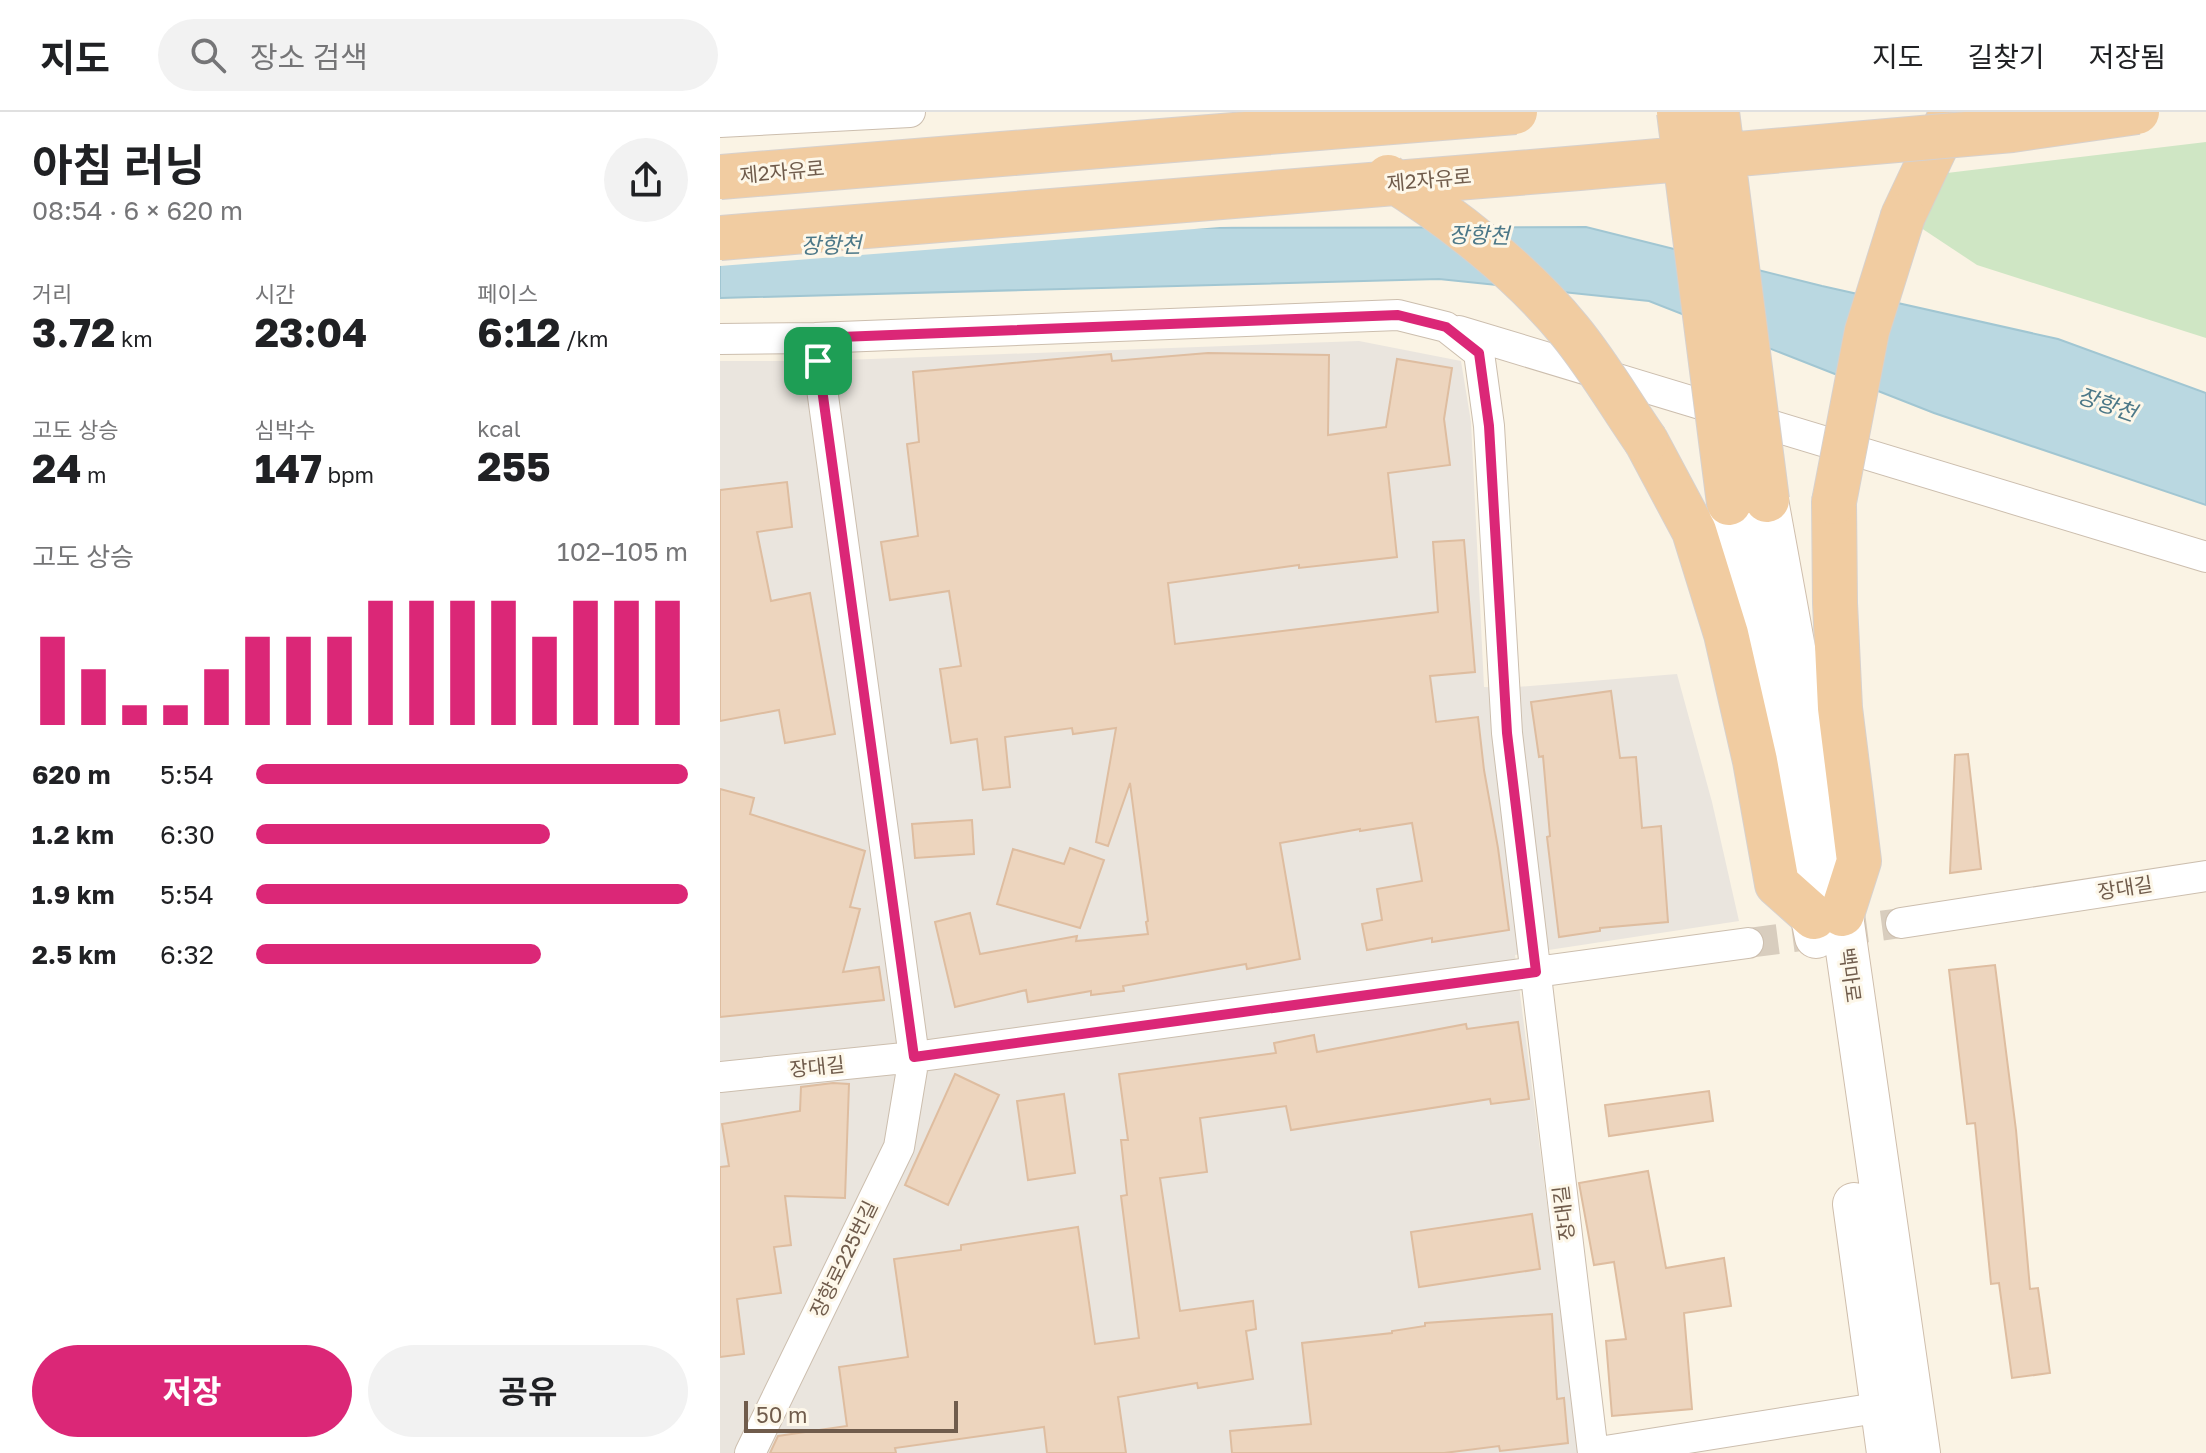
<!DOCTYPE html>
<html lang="ko">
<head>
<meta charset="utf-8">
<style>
  :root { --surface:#fff; --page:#f2f2f2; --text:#202124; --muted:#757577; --line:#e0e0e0; --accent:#db2777 }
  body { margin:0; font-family:"Golos Text","Noto Sans KR",sans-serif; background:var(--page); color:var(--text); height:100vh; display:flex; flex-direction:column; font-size:30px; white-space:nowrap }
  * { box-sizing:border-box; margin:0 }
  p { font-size:26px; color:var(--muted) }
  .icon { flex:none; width:44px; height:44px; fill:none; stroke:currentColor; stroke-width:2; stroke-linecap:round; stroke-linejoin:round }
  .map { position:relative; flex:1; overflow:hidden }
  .drawer { display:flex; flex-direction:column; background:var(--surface); width:720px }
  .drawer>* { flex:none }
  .scale { position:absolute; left:24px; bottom:20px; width:214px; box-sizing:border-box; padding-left:8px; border:4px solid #705c4c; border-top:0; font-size:22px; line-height:28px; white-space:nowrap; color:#705c4c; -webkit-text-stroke:6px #fdf7e9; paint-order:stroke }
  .pin { position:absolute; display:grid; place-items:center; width:68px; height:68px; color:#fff; margin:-34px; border-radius:16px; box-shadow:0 4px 12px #0006 }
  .round { display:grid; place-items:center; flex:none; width:84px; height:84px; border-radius:42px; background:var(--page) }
  .summary { display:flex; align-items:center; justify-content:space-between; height:136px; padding:0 32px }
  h1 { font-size:44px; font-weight:700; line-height:60px }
  .figures { display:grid; grid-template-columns:repeat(3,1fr); gap:12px; height:136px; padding:8px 32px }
  .figures div { display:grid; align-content:center }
  .figures b { font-size:40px; font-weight:700 }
  .figures small { font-size:22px; font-weight:400 }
  .figures p { font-size:22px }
  .chart { height:224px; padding:16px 32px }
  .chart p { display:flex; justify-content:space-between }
  .chart svg { width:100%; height:144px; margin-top:8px; stroke:var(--accent); stroke-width:6 }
  .button { display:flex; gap:16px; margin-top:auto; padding:16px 32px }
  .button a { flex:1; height:92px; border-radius:48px; background:var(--accent); color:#fff; font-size:32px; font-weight:700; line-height:92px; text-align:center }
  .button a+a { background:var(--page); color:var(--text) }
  ul { padding:0 32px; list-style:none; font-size:26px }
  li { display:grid; grid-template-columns:128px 96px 1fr; align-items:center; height:60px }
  li i { height:20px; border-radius:10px; background:var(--accent) }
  header { display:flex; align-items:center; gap:48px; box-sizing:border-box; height:112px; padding:0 40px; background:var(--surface); border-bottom:2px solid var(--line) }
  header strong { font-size:38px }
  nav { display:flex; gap:44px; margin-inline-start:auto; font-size:28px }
  .search { width:560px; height:72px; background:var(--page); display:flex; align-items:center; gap:20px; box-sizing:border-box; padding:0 28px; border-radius:44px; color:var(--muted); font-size:30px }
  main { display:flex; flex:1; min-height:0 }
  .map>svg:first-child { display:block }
</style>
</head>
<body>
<header>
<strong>지도</strong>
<div class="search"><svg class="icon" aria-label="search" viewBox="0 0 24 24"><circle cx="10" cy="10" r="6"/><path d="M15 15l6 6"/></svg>장소 검색</div>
<nav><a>지도</a><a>길찾기</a><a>저장됨</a></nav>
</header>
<main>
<section class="drawer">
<div class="summary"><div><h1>아침 러닝</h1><p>08:54 · 6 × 620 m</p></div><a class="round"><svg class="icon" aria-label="share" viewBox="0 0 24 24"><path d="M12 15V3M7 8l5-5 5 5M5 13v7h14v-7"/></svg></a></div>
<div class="figures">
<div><p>거리</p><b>3.72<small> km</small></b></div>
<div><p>시간</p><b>23:04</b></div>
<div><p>페이스</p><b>6:12<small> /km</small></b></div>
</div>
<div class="figures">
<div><p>고도 상승</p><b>24<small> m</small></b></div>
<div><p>심박수</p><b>147<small> bpm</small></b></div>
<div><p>kcal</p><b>255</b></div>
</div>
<div class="chart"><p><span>고도 상승</span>102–105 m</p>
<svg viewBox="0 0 160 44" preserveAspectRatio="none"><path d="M5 44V17M15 44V27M25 44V38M35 44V38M45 44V27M55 44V17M65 44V17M75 44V17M85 44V6M95 44V6M105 44V6M115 44V6M125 44V17M135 44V6M145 44V6M155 44V6"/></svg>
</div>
<ul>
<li><b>620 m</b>5:54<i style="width:100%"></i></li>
<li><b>1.2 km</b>6:30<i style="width:68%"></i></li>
<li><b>1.9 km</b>5:54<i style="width:100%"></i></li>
<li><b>2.5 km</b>6:32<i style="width:66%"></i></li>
</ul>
<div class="button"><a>저장</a><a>공유</a></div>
</section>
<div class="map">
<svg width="1486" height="1341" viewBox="0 0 1486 1341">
  <rect width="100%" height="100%" fill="#faf3e4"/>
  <path fill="#eae5de" d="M 639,229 L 741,249 L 751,310 L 764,575 L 785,576 L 957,562 L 992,690 L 1019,809 L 795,843 L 859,1341 L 0,1341 L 0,249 L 98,249 Z"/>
  <path fill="#cfe6c4" d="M 1486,30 L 1486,226 L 1257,153 L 1183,104 L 1202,64 Z"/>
  <path fill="#bad8e1" stroke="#a1c6d2" stroke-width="2" d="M 0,104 L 386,116 L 866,115 L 1102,174 L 1338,227 L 1486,281 L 1486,393 L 1214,301 L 929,189 L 719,167 L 0,186 Z"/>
  <path fill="#faf3e4" d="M 91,99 L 387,112 L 538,112 L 0,154 L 0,100 Z"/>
  <path fill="#edd5be" stroke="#debda0" stroke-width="2" d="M 488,241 L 609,243 L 608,323 L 666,315 L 677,247 L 732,256 L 724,307 L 730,353 L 668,361 L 677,445 L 579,456 L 579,453 L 448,471 L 455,532 L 718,500 L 713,430 L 744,428 L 755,560 L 710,564 L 716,610 L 758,605 L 764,658 L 778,736 L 789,818 L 712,830 L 712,826 L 647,838 L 642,812 L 662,808 L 657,777 L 702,769 L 692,711 L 640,719 L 640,717 L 560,731 L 580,847 L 527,857 L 526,852 L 403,874 L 404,879 L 371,883 L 371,879 L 308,890 L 306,878 L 235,895 L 215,810 L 250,801 L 260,842 L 357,824 L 356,829 L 428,822 L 426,810 L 428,809 L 410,671 L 388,734 L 376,730 L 396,616 L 353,622 L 352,616 L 285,625 L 290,675 L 263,678 L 257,627 L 231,631 L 220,557 L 241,554 L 229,479 L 170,488 L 161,430 L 198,424 L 187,332 L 199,330 L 193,260 L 391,242 L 392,249 Z
    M 67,370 L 72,415 L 37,420 L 51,489 L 90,481 L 115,622 L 65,631 L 59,598 L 0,609 L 0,378 Z
    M 891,579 L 900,646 L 916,645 L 922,716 L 941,714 L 948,810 L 880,816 L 880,819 L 839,825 L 827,725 L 830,724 L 823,644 L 819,645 L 811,590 Z
    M 1248,642 L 1261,757 L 1230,761 L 1235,643 Z
    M 0,677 L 34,686 L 30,702 L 145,739 L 130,795 L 140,797 L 123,860 L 159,855 L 164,888 L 0,905 Z
    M 252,708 L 254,742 L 195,746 L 192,712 Z
    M 350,736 L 384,748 L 360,816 L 277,792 L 293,737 L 344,752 Z
    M 1275,853 L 1296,1018 L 1310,1177 L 1318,1176 L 1330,1261 L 1292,1266 L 1279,1171 L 1271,1172 L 1255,1011 L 1247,1012 L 1229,858 Z
    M 798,910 L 809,987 L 771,992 L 770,987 L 571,1018 L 566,994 L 480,1006 L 487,1060 L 440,1066 L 460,1199 L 533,1189 L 536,1217 L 526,1219 L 533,1267 L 478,1276 L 477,1271 L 398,1285 L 406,1341 L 327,1341 L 324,1315 L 175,1336 L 176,1341 L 50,1341 L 58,1324 L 127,1314 L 119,1255 L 188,1245 L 174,1147 L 241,1138 L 241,1133 L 358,1115 L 375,1232 L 419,1226 L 401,1084 L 407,1083 L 401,1028 L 408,1028 L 399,962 L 556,941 L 554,931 L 594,923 L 597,940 L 746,912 L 747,917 Z
    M 235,962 L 279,983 L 228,1093 L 185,1073 Z
    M 113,971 L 129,972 L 125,1086 L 65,1084 L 71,1133 L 54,1135 L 61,1181 L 17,1187 L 24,1242 L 0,1245 L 0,1055 L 9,1054 L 2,1012 L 80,999 L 81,975 Z
    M 989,979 L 993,1009 L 889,1024 L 885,993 Z
    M 344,982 L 355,1061 L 308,1068 L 297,989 Z
    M 928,1059 L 946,1156 L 1004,1146 L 1011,1194 L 964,1201 L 972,1297 L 892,1304 L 886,1229 L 906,1227 L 894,1150 L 874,1153 L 859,1071 Z
    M 812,1102 L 820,1157 L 699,1175 L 691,1120 Z
    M 832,1202 L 837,1287 L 844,1286 L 848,1331 L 780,1339 L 779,1334 L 724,1341 L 512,1341 L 510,1319 L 591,1312 L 582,1231 L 672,1221 L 672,1219 L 705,1214 L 705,1211 Z"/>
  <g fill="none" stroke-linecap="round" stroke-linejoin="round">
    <path stroke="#d8cdbe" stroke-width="30" stroke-dasharray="30 15" stroke-linecap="butt" d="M 1028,831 L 1181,811"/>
    <g stroke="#ccbeae" stroke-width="32">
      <path id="minor" d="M 0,10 L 190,0
        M 739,219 L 1486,445
        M 0,227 L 95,226 L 678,203 L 726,215 L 759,241 L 769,314 L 787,621 L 873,1341 L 1163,1295
        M 1181,811 L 1486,764
        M 0,965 L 194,945 L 1028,831
        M 30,1341 L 179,1035 L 194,945 L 95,226"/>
    </g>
    <g stroke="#cfbeac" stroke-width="44">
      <path id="secondary" d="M 1047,388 L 1119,783 L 1199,1341
        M 1009,391 L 1096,825
        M 1134,1092 L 1168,1341"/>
    </g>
    <g stroke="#d7d1cd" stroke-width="46">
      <path id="trunk" d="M 1183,104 L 1232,0
        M 926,329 L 974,419 L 1006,522 L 1035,649 L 1057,772 L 1094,805
        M 1114,390 L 1115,491 L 1120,596 L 1139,749 L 1122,802"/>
    </g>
    <use href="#minor" stroke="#fff" stroke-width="30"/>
    <use href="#secondary" stroke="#fff" stroke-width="42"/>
    <use href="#trunk" stroke="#f1cca1" stroke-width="44"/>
    <g stroke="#d7d1cd" stroke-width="46" stroke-linecap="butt">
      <path id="trunk-bridge" d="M 959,0 L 1009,391
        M 997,0 L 1047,388
        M 0,65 L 795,0
        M 668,65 C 731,104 803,161 850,219 C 878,253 901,293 926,329
        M 0,126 L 859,56 L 1292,18 L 1417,0
        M 1114,390 L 1147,219 L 1183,104"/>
    </g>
    <use href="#trunk-bridge" stroke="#f1cca1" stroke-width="44"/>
  </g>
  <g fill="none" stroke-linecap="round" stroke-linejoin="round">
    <g stroke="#fff" stroke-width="16">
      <path id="route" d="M 678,203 L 726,215 L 759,241 L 769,314 L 787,621 L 816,860 L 194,945 L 95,226 Z"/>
    </g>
    <use href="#route" stroke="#db2777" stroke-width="10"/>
  </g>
  <g text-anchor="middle" stroke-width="6" stroke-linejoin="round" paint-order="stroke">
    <g font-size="20" fill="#705c4c" stroke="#fdf7e9">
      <text transform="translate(62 60) rotate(-5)" y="7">제2자유로</text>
      <text transform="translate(709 68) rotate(-5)" y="7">제2자유로</text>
      <text transform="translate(1405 776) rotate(-9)" y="7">장대길</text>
      <text transform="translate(1130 863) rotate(82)" y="7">백마로</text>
      <text transform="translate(97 955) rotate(-6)" y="7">장대길</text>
      <text transform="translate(844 1101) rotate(-97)" y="7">장대길</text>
      <text transform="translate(124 1147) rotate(-64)" y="7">장항로225번길</text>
    </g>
    <g font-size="22" font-style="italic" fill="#4c7888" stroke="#fdf7e9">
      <text transform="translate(759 123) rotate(1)" y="8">장항천</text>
      <text transform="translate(111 133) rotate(-1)" y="8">장항천</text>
      <text transform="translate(1387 292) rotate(19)" y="8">장항천</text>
    </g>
  </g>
</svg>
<div class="scale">50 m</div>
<div class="pin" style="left:98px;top:249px;background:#1e9e55"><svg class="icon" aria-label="arrive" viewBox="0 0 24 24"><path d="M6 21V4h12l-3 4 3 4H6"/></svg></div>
</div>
</main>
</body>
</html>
